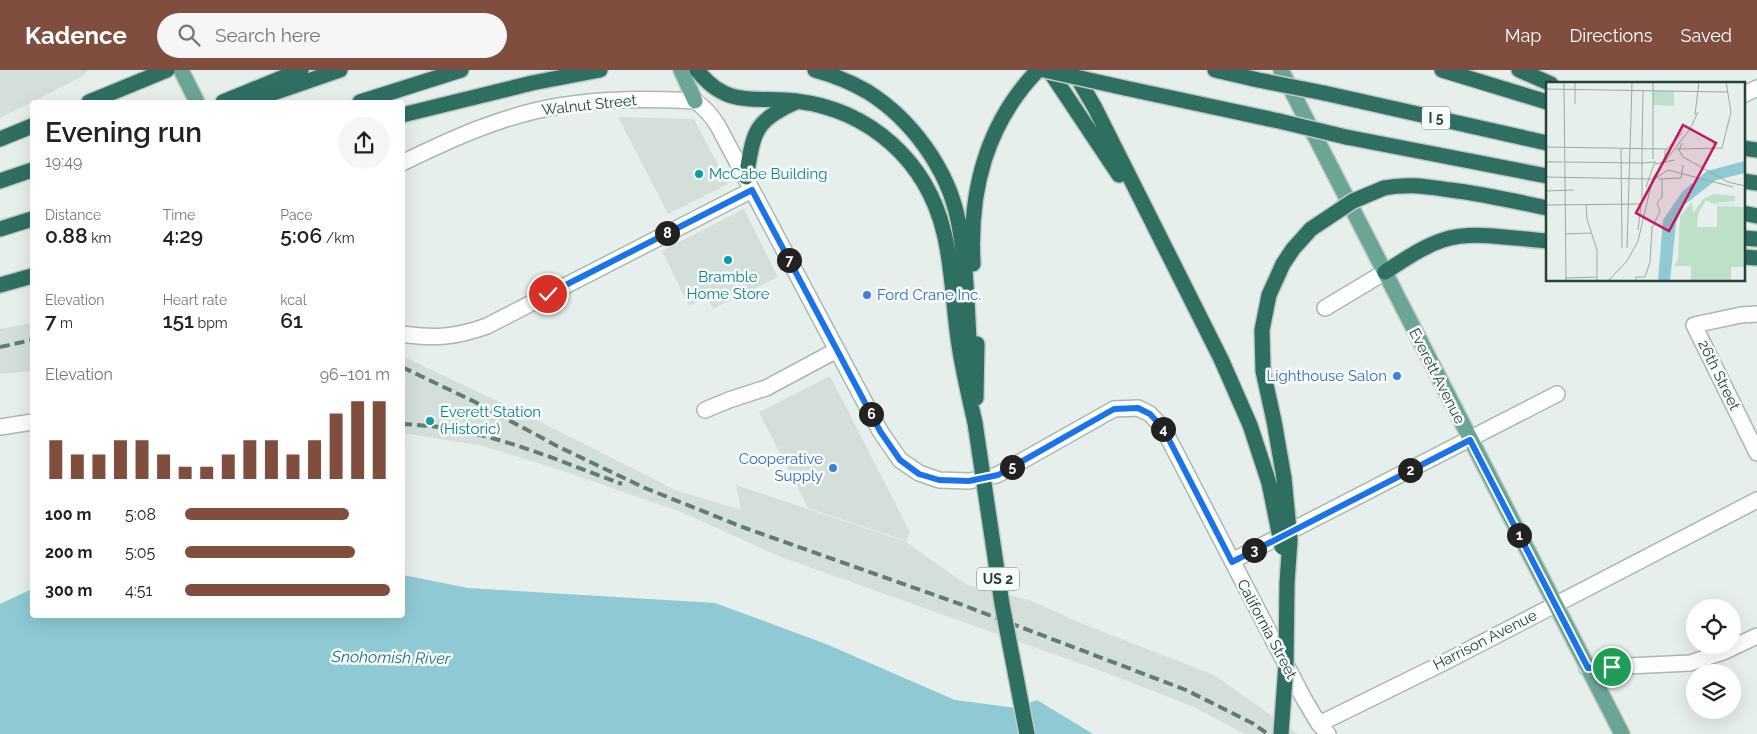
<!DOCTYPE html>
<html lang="en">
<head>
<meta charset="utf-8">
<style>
  :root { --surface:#fff; --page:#f6f6f6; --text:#202124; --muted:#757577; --accent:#7f4e3f }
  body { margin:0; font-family:Raleway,sans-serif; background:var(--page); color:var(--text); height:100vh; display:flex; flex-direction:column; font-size:19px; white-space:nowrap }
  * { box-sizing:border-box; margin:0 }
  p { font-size:16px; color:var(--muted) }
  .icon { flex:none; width:28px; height:28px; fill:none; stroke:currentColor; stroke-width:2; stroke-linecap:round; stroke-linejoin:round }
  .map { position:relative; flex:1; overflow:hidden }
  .side { position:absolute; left:30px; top:30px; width:375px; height:518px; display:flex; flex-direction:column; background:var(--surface); border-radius:5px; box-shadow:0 5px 20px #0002 }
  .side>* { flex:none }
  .buttons { position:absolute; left:1686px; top:529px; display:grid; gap:10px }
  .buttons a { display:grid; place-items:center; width:55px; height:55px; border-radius:50%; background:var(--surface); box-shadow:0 5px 20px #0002; font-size:25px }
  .pin { position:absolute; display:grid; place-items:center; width:42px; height:42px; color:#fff; margin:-21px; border:2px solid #fff; border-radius:50%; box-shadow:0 1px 5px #0007 }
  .km { position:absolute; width:25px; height:25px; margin:-12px; border-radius:50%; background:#222; color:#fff; font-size:14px; line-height:25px; text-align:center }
  .round { display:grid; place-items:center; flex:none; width:52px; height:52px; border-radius:26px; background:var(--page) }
  .summary { display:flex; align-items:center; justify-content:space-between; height:85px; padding:0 15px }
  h1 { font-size:28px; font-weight:600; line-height:38px }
  .figures { display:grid; grid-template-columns:repeat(3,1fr); gap:8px; height:85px; padding:5px 15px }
  .figures div { display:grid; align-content:center }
  .figures b { font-size:21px; font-weight:600 }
  .figures small { font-size:14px; font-weight:400 }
  .figures p { font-size:14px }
  .chart { height:140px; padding:10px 15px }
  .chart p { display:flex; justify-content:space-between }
  .chart svg { width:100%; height:90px; margin-top:5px; stroke:var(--accent); stroke-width:6 }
  ul { padding:0 15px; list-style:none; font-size:16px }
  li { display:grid; grid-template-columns:80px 60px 1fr; align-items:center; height:38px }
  li i { height:12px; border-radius:6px; background:var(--accent) }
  header { display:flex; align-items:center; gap:30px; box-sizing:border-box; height:70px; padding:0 25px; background:var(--accent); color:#fff }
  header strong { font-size:24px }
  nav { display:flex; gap:28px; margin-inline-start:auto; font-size:18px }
  .search { width:350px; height:45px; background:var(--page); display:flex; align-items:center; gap:12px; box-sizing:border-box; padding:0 18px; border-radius:28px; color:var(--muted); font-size:19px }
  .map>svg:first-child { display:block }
</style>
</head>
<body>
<header>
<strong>Kadence</strong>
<div class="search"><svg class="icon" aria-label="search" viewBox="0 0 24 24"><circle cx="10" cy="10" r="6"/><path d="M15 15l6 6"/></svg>Search here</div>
<nav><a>Map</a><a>Directions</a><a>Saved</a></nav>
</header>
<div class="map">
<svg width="1757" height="664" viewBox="0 0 1757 664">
  <rect width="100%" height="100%" fill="#e6efeb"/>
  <path fill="#d4dfda" d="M 0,0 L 88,0 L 83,6 L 0,48 Z
    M 618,47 L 694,49 L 728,114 L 668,144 Z
    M 744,139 L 778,207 L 713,239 L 707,227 L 689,236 L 662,181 Z
    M 32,253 L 32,301 L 0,304 L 0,259 Z
    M 402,286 L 525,344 L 675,420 L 741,440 L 736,415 L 906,472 L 967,515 L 1029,530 L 1083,554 L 1214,605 L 1298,664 L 1245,664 L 1194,637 L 1104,602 L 781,487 L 681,442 L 557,399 L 483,376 L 403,363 Z
    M 830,306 L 910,462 L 906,471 L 808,438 L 759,342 Z"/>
  <path fill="#8ec9d4" d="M 403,505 L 468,518 L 715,533 L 826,574 L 955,630 L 1016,638 L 1037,630 L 1093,664 L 0,664 L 0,534 L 32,519 L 32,545 L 402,545 Z"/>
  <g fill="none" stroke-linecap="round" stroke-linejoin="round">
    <g stroke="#a8b8b2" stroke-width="18">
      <path id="minor" d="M 1743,25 L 1757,18
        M 402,93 C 453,68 504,45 559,36 C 604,28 650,29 695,31 C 705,38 712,46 718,56 L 880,361 L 900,390 L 919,403 L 939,410 L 969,411 L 997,405 L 1114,339 L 1138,338 L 1150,344 L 1163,358 L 1304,629 L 1319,654 L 1328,664
        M 1325,238 L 1385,202
        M 1757,244 L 1741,245 L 1694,255 L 1757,383
        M 402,264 C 434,269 457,267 487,256 L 752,120
        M 705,340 L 729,330 L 766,318 L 837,280
        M 0,357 L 32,352
        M 1232,491 L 1557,324
        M 1587,598 L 1690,593 L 1723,582 L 1757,566
        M 1319,654 L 1445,592 L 1757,430"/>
    </g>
    <g stroke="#c2cac8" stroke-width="18">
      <path id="major" d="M 181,0 L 197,32
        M 681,0 L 695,31
        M 1281,0 L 1622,664"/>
    </g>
    <g stroke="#c2cac8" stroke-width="18">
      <path id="highway" d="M 697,0 C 727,39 755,26 796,31 C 870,40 927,91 944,163 C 953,199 953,238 959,275 C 963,301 969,327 975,353
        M 815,0 C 833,5 851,12 868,22 C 911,49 948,99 958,150 C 967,194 967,242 970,287
        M 1049,0 L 1119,105
        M 1073,0 L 1095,38 L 1221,289 L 1250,355 L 1269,413
        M 1215,0 L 1258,10
        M 1442,0 L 1547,32
        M 1519,0 L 1551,14
        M 1125,18 L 1279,51
        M 1324,23 L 1547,73
        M 89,32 L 167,0
        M 223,32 L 301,0
        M 247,32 L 340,0
        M 360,32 L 461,0
        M 402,45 L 532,13 L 600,0
        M 1346,67 L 1547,106
        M 0,69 L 32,56
        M 1743,78 L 1757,80
        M 746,107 C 754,64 752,52 794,33
        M 0,111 L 32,100
        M 1743,111 L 1757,113
        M 1384,118 C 1407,113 1428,117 1451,120 C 1483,124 1515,131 1547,138
        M 1743,143 L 1757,146
        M 0,159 L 32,149
        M 1743,168 L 1757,169
        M 1743,187 L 1757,188
        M 973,194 C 969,120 986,54 1038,0
        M 1385,202 C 1404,190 1422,177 1443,170 C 1473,160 1516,169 1547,171
        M 0,215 L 32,206
        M 976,328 L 977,274
        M 1284,408 L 1274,351 L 1263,301 L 1262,260 L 1269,225 L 1283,194 L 1293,179 L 1311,159"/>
    </g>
    <use href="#minor" stroke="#fff" stroke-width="15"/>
    <use href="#major" stroke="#6aa596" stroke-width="15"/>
    <use href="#highway" stroke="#2f6f62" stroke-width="15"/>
    <path stroke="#5f7d75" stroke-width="4" stroke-dasharray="10 5" stroke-linecap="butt" d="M 0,277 L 32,270
      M 402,297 L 475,332 L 559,377 L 645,418 L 745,458 L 960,534 L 1186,620 L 1252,653 L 1268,664
      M 402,354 C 419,355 436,356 452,359 C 510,369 567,394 622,414"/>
    <g stroke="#c2cac8" stroke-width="18" stroke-linecap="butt">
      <path id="highway-bridge" d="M 1044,0 L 1125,18
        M 1258,10 L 1324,23
        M 1279,51 L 1346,67
        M 1311,159 L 1353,131 L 1384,118
        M 975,353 L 1002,534 L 1027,664
        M 1269,413 L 1282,477
        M 1281,664 L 1286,594 L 1287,513 L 1290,470 L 1284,408"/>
    </g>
    <use href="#highway-bridge" stroke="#2f6f62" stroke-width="15"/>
  </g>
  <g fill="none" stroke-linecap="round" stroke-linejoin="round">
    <g stroke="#fff" stroke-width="10">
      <path id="route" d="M 548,224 L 752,120 L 880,361 L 900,390 L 919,404 L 939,410 L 969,411 L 998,405 L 1114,339 L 1138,338 L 1150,344 L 1163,358 L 1232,492 L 1470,370 L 1588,598 L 1612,597"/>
    </g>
    <use href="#route" stroke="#1a73e8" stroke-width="6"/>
  </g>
  <g fill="#0f9aa8" stroke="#f7fbf9" stroke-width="2">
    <circle cx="699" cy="104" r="5"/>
    <circle cx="728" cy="190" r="5"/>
    <circle cx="430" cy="351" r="5"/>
  </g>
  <g fill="#3f7fe0" stroke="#f7fbf9" stroke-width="2">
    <circle cx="867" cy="225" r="5"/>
    <circle cx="1397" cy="306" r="5"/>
    <circle cx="833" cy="398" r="5"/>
  </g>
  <g text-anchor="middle" stroke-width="5" stroke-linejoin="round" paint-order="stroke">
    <g fill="#f7fbf9" stroke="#637a73" stroke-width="1">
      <rect x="1422" y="36.5" width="28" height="23" rx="4"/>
      <rect x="977" y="497.5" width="42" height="23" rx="4"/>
    </g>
    <g font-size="14" font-weight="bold" fill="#24423a">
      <text x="1436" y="53">I 5</text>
      <text x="998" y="514">US 2</text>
    </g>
    <g font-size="15" fill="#24423a" stroke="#f7fbf9">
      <text transform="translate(589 35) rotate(-6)" y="5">Walnut Street</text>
      <text transform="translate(1719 305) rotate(64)" y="5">26th Street</text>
      <text transform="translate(1437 306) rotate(63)" y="5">Everett Avenue</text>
      <text transform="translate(1267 559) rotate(62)" y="5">California Street</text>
      <text transform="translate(1485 570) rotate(-27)" y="5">Harrison Avenue</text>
    </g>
    <g font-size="15" fill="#0d838f" stroke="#f7fbf9" text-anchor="start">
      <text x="709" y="109">McCabe Building</text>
      <text x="728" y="212" text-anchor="middle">Bramble<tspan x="728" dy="17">Home Store</tspan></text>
      <text x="440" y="347">Everett Station<tspan x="440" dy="17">(Historic)</tspan></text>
    </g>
    <g font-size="15" fill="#366cbe" stroke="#f7fbf9" text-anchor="end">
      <text x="877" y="230" text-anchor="start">Ford Crane Inc.</text>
      <text x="1387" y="311">Lighthouse Salon</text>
      <text x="823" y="394">Cooperative<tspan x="823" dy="17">Supply</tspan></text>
    </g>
    <g font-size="16" font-style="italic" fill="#1c6f80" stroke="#f7fbf9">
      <text transform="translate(391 587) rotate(1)" y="6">Snohomish River</text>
    </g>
  </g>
  <g transform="translate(1546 12)">
    <rect width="199" height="199" fill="#e6efeb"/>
    <path d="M 107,9 L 128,9 L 128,24 L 107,23 ZM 168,112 L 189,114 L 189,119 L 165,121 L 199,123 L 167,122 L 160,118 L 152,132 L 151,145 L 171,145 L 171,124 L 199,125 L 199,185 L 185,185 L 185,199 L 145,199 L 145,184 L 128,184 L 132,178 L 134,134 L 146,120 L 147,131 L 157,117 Z" fill="#bfe0c8"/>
    <path d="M 199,79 L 199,91 L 170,98 L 138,123 L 130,141 L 124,199 L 112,199 L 117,138 L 136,110 L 161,89 Z" fill="#8ec9d4"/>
    <path fill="none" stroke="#98aaa4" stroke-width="1" d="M 18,0 L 20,199M 0,7 L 181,10M 29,22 L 29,0M 149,33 L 153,0M 136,61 L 133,68 L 137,75 L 182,100 L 199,104M 0,65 L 122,67M 75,66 L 76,166M 96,67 L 97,9M 96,67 L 96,122M 130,67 L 176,66 L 185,30 L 180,0M 107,77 L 107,0M 0,80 L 17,80M 19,80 L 95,81M 95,81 L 110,80M 119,81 L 119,69 L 136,51M 0,95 L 105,97M 110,96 L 122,88 L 187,105M 112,97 L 135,96 L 137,83M 100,105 L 108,82 L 129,78M 0,109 L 28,108M 111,121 L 116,115 L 116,97M 40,122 L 41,137 L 51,168 L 51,199M 0,123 L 94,122M 92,148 L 95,122M 19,152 L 45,151M 81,166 L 86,0M 20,196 L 51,195M 62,199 L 81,179 L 92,159 L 107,95 L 144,47 L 152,30M 90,199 L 90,195 L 99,195 L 104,180 L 106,146 L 114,129 L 111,121"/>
    <path fill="#c2185b" fill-opacity="0.15" stroke="#c2185b" stroke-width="2.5" d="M 137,43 L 170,61 L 123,149 L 90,131 Z"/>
    <rect width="199" height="199" fill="none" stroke="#24423a" stroke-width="2.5"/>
  </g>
</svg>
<div class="buttons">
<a><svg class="icon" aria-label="locate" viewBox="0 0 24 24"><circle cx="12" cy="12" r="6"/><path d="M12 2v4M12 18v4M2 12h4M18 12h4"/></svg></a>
<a><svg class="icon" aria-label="layers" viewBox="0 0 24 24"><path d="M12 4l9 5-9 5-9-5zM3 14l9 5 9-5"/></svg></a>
</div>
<div class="pin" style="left:1612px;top:597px;background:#1e9e55"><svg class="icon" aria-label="arrive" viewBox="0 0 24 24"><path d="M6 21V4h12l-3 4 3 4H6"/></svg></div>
<div class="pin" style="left:548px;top:224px;background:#d93025"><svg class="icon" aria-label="check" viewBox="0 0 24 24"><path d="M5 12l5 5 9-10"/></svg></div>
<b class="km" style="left:1519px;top:465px">1</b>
<b class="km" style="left:1410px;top:400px">2</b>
<b class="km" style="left:1254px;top:480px">3</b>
<b class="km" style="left:1163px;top:359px">4</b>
<b class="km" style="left:1012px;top:397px">5</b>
<b class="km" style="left:871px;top:344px">6</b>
<b class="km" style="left:789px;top:190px">7</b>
<b class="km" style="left:667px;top:163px">8</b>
<section class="side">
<div class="summary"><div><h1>Evening run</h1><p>19:49</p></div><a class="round"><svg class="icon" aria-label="share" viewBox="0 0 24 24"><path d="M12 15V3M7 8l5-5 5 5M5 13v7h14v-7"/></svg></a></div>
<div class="figures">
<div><p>Distance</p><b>0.88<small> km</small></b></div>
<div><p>Time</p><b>4:29</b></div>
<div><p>Pace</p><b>5:06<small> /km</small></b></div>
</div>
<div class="figures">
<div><p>Elevation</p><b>7<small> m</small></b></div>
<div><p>Heart rate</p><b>151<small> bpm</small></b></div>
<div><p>kcal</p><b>61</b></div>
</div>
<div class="chart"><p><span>Elevation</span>96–101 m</p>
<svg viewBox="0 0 160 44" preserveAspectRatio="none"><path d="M5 44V25M15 44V32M25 44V32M35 44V25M45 44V25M55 44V32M65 44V38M75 44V38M85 44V32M95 44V25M105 44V25M115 44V32M125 44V25M135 44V12M145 44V6M155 44V6"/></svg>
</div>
<ul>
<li><b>100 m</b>5:08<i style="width:80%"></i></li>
<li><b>200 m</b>5:05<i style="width:83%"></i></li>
<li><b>300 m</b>4:51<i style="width:100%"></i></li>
</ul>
</section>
</div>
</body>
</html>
